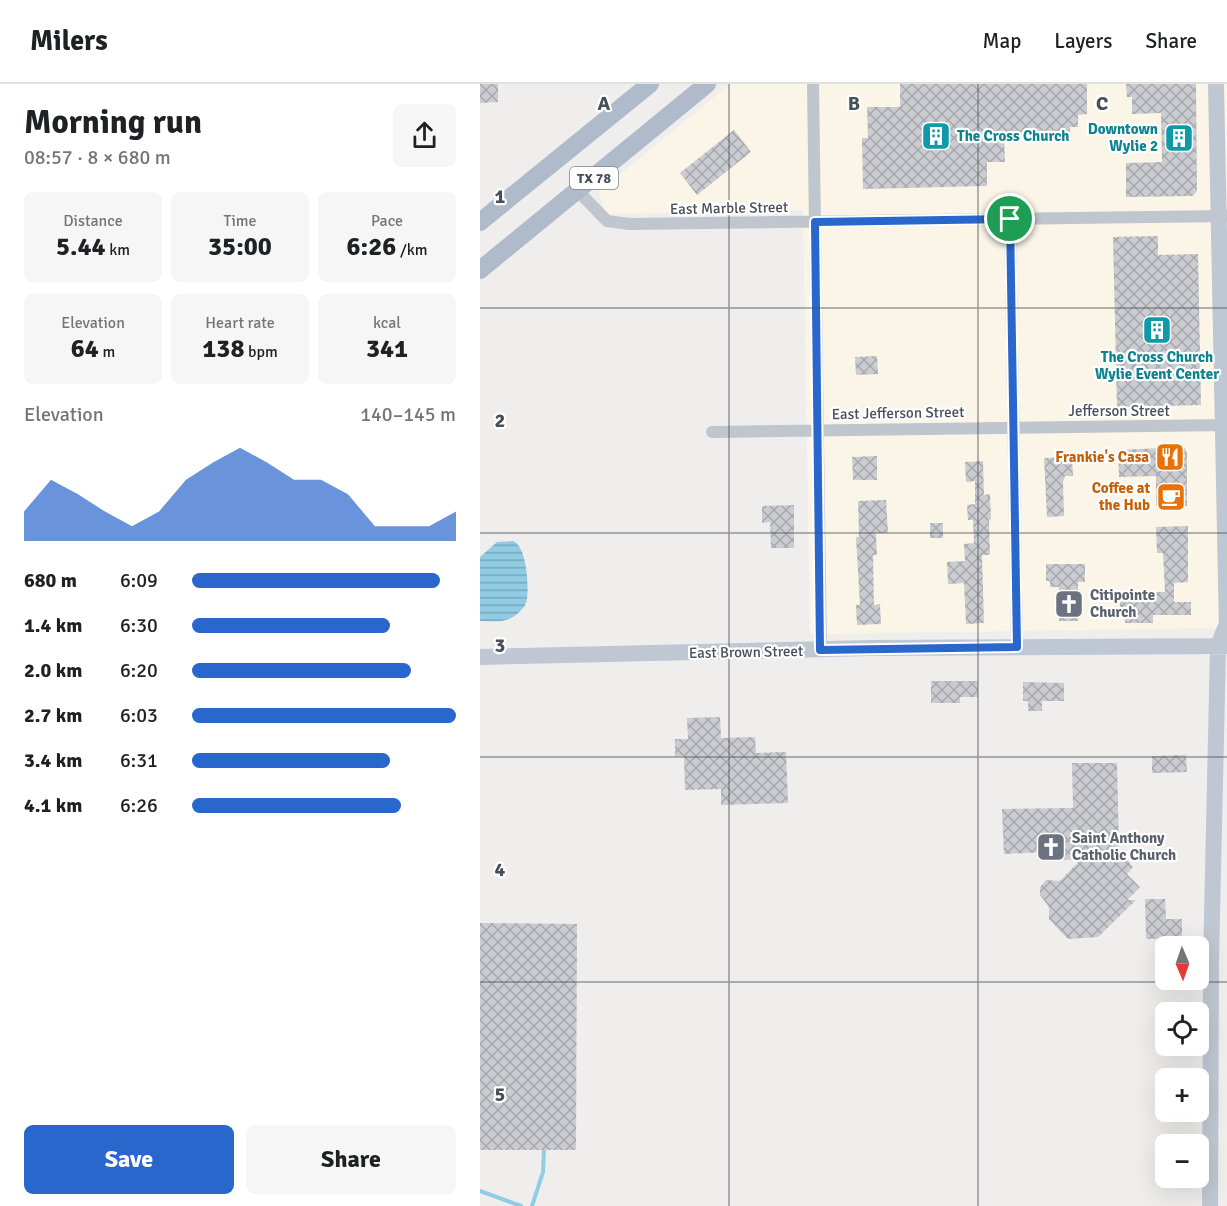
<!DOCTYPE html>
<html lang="en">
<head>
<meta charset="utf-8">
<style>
  :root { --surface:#fff; --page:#f6f6f6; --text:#202124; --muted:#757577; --line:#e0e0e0; --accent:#2a67cd }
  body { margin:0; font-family:Signika,sans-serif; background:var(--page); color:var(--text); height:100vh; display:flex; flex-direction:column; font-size:22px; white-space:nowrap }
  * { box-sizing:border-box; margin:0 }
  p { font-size:20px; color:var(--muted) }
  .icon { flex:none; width:33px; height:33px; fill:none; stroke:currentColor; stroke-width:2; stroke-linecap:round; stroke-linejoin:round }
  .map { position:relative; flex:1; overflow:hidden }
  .panel { display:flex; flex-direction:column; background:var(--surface); width:480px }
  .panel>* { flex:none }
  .needle { width:39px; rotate:178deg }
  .fabs { position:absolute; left:675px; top:852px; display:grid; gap:12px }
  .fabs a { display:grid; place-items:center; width:54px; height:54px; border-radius:9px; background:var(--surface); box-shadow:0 6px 24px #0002; font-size:30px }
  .pin { position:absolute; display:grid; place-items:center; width:51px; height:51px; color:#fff; margin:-26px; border:3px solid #fff; border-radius:50%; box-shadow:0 2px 6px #0007 }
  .round { display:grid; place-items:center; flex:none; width:63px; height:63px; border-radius:9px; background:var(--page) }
  .headline { display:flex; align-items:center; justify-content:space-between; height:102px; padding:0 24px }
  h1 { font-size:33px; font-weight:700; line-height:45px }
  .stats { display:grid; grid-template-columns:repeat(3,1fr); gap:9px; height:102px; padding:6px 24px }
  .stats div { display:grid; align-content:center; border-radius:9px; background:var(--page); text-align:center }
  .stats b { font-size:26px; font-weight:700 }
  .stats small { font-size:16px; font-weight:400 }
  .stats p { font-size:16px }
  .chart { height:168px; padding:12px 24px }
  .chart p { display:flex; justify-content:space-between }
  .chart svg { width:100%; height:108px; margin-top:6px; fill:var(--accent); opacity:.7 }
  .action { display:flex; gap:12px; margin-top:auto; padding:12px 24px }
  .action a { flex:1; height:69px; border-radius:9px; background:var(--accent); color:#fff; font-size:24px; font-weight:700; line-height:69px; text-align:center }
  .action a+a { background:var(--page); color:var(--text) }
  ul { padding:0 24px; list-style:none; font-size:20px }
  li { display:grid; grid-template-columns:96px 72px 1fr; align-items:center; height:45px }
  li i { height:15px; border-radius:8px; background:var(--accent) }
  header { display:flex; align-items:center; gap:36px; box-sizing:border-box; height:84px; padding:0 30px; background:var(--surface); border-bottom:2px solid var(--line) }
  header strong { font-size:28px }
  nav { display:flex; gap:33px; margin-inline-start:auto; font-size:21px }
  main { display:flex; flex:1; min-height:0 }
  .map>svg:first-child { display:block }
</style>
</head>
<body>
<header>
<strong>Milers</strong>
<nav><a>Map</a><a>Layers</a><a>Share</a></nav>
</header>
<main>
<section class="panel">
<div class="headline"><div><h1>Morning run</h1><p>08:57 · 8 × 680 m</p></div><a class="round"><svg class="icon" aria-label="share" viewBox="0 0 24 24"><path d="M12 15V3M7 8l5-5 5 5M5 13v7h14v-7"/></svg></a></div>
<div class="stats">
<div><p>Distance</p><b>5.44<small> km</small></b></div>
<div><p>Time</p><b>35:00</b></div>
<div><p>Pace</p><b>6:26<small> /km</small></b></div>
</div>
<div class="stats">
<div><p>Elevation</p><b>64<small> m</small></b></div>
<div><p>Heart rate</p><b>138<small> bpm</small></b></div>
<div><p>kcal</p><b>341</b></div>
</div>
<div class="chart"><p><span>Elevation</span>140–145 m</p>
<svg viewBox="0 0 160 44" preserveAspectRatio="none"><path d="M0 44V32L10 19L20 25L30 32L40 38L50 32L60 19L70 12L80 6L90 12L100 19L110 19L120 25L130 38L140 38L150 38L160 32V44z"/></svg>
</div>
<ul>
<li><b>680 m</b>6:09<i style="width:94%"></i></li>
<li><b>1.4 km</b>6:30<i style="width:75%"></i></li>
<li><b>2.0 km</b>6:20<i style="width:83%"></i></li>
<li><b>2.7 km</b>6:03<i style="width:100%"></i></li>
<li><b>3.4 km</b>6:31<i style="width:75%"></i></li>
<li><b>4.1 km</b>6:26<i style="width:79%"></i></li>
</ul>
<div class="action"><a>Save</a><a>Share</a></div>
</section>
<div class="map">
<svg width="747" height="1122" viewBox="0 0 747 1122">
  <defs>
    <pattern id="water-rules" width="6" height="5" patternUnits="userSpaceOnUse" patternTransform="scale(1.5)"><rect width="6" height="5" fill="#90cce3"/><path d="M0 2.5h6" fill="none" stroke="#77a8bb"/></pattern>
    <pattern id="building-cross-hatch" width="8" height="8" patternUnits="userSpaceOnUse" patternTransform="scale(1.5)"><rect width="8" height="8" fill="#caccd1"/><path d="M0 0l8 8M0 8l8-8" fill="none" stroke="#a6a8ac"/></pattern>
  </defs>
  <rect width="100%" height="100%" fill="#f0eded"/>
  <path fill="#faf5e7" d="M 250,0 L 747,0 L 747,544 L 330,550 L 323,126 L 126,130 L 119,108 Z"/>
  <path fill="url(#water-rules)" d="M 33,457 C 47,462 50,506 46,519 C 44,524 38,530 33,533 C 24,539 10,537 0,537 L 0,473 L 17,458 Z"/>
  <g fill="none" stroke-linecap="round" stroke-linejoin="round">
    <path stroke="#90cce3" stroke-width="4" d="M 0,1107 L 41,1122
      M 52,1122 L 63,1088 L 64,1066"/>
  </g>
  <path fill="url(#building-cross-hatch)" d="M 0,0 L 18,0 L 18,18 L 0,19 Z
    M 420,0 L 607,0 L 607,30 L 598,31 L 598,43 L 590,43 L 590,50 L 524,49 L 525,78 L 507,78 L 507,102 L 383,105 L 382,54 L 388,54 L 387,23 L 420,23 Z
    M 646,0 L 716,0 L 717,107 L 713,112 L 646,113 L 646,79 L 682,78 L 681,29 L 652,30 L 652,13 L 647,13 Z
    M 254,46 L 271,68 L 217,111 L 200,89 Z
    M 678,152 L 678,171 L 718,170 L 721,321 L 637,323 L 633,153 Z
    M 397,272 L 398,290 L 376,291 L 375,273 Z
    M 704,363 L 707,368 L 707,422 L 676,422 L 676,392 L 639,393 L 638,366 Z
    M 397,372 L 397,396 L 373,396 L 372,373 Z
    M 592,373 L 593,392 L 585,392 L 583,398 L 584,432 L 567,433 L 564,374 Z
    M 503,377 L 504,411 L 510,410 L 511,435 L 509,436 L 510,471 L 502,471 L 504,539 L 486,540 L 484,499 L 468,500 L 467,478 L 485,477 L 484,460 L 494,459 L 493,436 L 488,436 L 487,421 L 495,420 L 495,397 L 486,398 L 485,378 Z
    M 406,416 L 408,449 L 396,449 L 397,471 L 393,471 L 394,521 L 400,520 L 401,540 L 377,541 L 376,521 L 380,521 L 376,453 L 379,453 L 378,417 Z
    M 314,421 L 314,464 L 291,464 L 290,438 L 282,439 L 282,422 Z
    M 450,439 L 463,439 L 463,454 L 450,454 Z
    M 708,442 L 708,498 L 694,499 L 694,518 L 711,518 L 711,531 L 673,531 L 673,539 L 645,539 L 645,525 L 640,525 L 640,509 L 685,508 L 683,469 L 677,469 L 676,443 Z
    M 566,480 L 605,480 L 605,498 L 598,498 L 598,537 L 579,537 L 579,503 L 570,503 L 570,497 L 566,497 Z
    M 451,597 L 498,597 L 498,613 L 480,613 L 480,619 L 451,619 Z
    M 543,598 L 584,599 L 584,617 L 562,617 L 562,627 L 548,627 L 548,617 L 543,617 Z
    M 240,633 L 241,654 L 275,653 L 276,669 L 306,668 L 308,719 L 241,721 L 241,705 L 205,706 L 204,672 L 195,673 L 195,655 L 208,655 L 207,634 Z
    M 706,671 L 707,688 L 672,689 L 672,672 Z
    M 592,679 L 637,679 L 639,767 L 653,783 L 647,790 L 660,803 L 647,816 L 656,816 L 618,853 L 588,855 L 569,835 L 569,823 L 560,811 L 560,803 L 566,796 L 580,797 L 601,775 L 584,776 L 585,767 L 524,770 L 522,725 L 593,724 Z
    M 665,815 L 685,815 L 686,835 L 702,835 L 702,854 L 666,855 Z
    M 0,839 L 97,840 L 96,1066 L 0,1066 Z"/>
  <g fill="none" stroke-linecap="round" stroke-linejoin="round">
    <path stroke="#bfc6ce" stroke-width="12" d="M 333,0 L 341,566
      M 98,107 L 127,137 L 149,140 L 747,132
      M 530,135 L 537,563
      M 232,348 L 747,341"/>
    <path stroke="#bfc7d2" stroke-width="16" d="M 736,0 L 747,548
      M 0,573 L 392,564 L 747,562
      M 730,1122 L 731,879 L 738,562 L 745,544"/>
    <path stroke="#afbbca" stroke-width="18" d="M 0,138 L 170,0
      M 0,186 L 227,0"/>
  </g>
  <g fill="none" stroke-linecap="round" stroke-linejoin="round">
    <g stroke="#fff" stroke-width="12">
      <path id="route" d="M 530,135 L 537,563 L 340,566 L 335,138 Z"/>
    </g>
    <use href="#route" stroke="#2a67cd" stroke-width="8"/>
  </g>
  <path fill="none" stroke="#474f58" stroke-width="1.5" stroke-opacity="0.55" d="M 249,0 L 249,1122M 498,0 L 498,1122M 0,224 L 747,224M 0,449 L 747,449M 0,673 L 747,673M 0,898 L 747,898"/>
  <defs>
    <g id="building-square" transform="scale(1.5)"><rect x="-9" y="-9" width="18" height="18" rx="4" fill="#0f9aa8" stroke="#fff"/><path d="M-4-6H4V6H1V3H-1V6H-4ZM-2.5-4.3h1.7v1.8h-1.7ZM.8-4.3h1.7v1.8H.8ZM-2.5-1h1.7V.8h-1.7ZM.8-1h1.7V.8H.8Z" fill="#fff"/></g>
    <g id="restaurant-square" transform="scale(1.5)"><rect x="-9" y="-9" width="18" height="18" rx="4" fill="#e8710a" stroke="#fff"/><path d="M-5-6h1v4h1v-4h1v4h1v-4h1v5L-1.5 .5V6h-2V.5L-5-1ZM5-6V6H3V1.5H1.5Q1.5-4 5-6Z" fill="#fff"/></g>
    <g id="cafe-square" transform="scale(1.5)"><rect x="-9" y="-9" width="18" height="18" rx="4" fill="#e8710a" stroke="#fff"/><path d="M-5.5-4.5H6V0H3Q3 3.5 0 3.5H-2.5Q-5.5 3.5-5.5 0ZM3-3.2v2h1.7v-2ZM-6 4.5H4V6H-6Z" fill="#fff"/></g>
    <g id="church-square" transform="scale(1.5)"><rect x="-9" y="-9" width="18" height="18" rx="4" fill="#6b7280" stroke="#fff"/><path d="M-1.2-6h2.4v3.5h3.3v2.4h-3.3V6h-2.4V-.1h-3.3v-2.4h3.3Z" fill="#fff"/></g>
  </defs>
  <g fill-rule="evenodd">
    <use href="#building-square" x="456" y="52"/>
    <use href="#building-square" x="699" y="54"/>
    <use href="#building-square" x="677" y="246"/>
    <use href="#restaurant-square" x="690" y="373"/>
    <use href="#cafe-square" x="691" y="413"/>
    <use href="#church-square" x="589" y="520"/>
    <use href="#church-square" x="571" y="763"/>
  </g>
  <g text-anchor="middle" stroke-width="4.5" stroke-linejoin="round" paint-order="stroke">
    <rect fill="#fff" stroke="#7e848a" stroke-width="1.5" x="90" y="83" width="48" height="22" rx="4.5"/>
    <g font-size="14" font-weight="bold" fill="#474f58">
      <text x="114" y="99">TX 78</text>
    </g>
    <g font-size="15" font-weight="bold" fill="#0d838f" stroke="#fff" text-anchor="end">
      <text x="678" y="50">Downtown<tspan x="678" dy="17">Wylie 2</tspan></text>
      <text x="477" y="57" text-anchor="start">The Cross Church</text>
      <text x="677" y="278" text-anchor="middle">The Cross Church<tspan x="677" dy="17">Wylie Event Center</tspan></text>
    </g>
    <g font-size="15" fill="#474f58" stroke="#fff">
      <text transform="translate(249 124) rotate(-1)" y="5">East Marble Street</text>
      <text x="639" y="332">Jefferson Street</text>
      <text transform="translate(418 329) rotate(-1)" y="5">East Jefferson Street</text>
      <text transform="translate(266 568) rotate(-1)" y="5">East Brown Street</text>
    </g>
    <g font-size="15" font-weight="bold" fill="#c56008" stroke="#fff" text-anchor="end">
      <text x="669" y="378">Frankie's Casa</text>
      <text x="670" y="409">Coffee at<tspan x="670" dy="17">the Hub</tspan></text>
    </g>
    <g font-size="15" font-weight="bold" fill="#5b616d" stroke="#fff" text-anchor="start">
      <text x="610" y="516">Citipointe<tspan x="610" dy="17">Church</tspan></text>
      <text x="592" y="759">Saint Anthony<tspan x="592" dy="17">Catholic Church</tspan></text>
    </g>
  </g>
  <g font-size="20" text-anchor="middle" font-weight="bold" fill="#474f58" stroke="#fff" stroke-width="4.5" stroke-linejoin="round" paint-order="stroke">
    <text x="124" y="26">A</text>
    <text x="374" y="26">B</text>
    <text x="622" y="26">C</text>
    <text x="20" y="119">1</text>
    <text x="20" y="343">2</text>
    <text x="20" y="568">3</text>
    <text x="20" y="792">4</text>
    <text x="20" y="1017">5</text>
  </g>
</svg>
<div class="fabs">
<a><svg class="needle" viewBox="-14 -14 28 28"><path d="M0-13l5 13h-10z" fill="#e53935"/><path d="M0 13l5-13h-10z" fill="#757577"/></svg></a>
<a><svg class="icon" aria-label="locate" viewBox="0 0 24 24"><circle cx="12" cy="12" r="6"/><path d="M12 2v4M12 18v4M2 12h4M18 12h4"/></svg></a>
<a>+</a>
<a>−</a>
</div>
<div class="pin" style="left:530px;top:135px;background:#1e9e55"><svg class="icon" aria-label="arrive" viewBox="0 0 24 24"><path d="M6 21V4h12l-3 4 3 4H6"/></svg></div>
</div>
</main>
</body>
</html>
